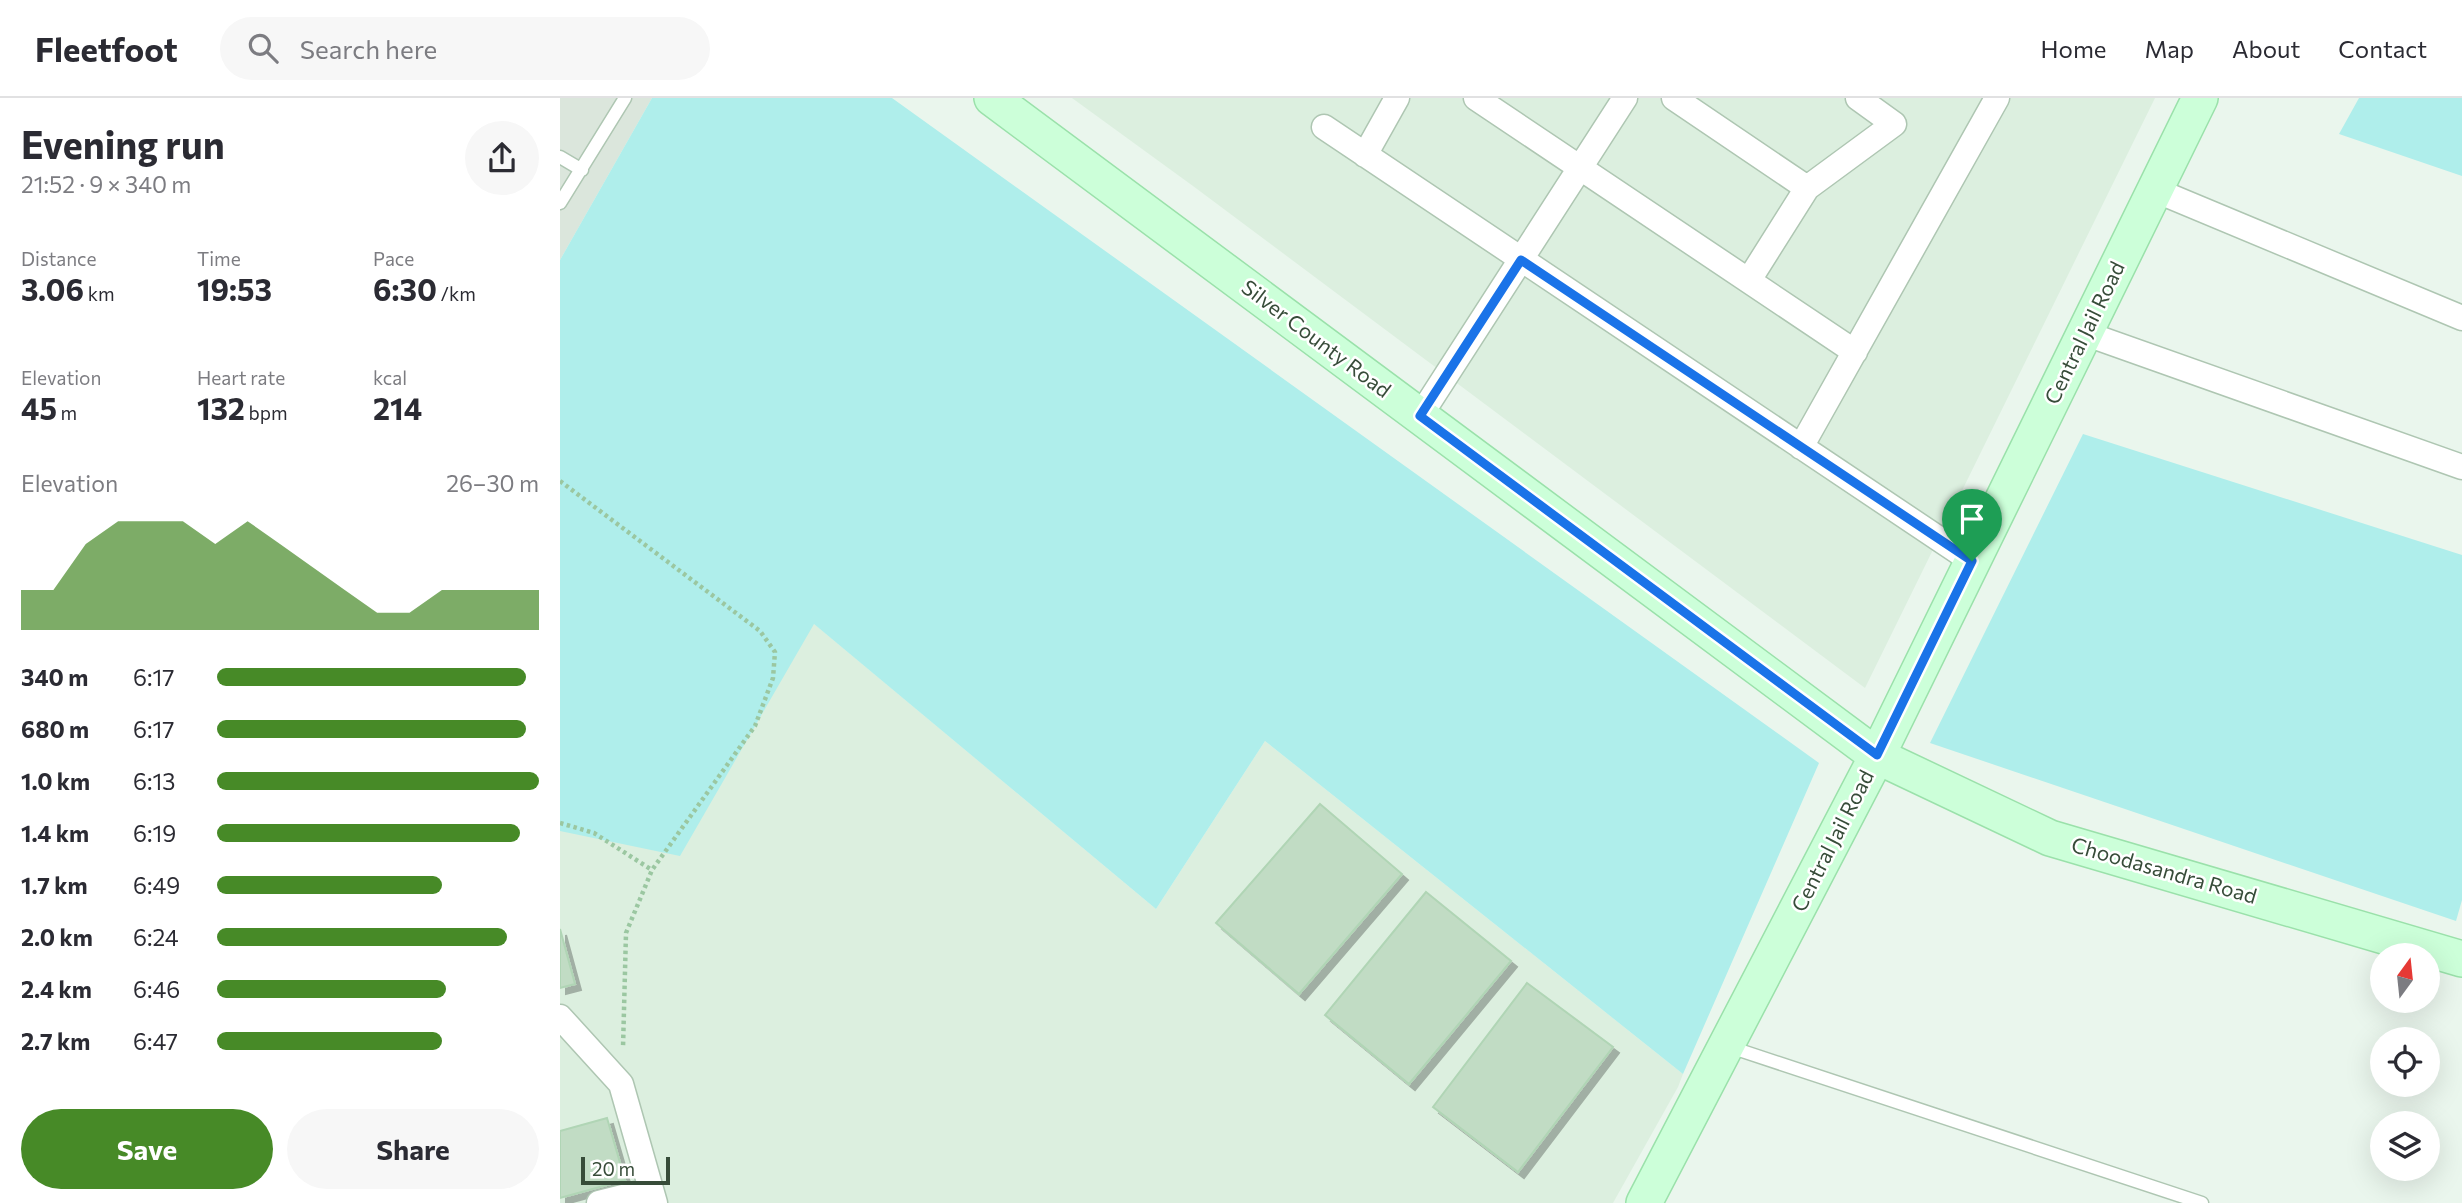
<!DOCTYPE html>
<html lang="en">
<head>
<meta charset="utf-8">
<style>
  :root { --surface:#fff; --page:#f7f7f7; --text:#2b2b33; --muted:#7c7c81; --line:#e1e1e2; --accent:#478a27 }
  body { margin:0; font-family:Commissioner,sans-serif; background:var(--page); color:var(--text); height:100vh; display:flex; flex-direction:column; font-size:26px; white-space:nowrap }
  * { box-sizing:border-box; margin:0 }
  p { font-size:23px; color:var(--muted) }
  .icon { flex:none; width:38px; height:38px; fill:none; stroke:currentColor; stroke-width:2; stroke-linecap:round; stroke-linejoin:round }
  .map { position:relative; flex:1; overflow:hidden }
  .details { display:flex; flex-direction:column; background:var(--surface); width:560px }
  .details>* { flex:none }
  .needle { width:46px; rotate:15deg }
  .controls { position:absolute; left:1810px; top:845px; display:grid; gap:14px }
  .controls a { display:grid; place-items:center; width:70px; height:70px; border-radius:50%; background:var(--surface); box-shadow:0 7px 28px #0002; font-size:35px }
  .scale { position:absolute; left:21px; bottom:18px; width:89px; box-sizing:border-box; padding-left:7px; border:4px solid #374c39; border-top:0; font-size:19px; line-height:24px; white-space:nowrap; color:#374c39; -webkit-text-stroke:5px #fff; paint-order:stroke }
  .pin { position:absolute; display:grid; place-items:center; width:60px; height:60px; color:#fff; margin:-72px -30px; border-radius:50% 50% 50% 0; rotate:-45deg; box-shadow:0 0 7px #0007 }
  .pin .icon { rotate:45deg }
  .round { display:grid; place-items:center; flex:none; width:74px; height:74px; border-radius:37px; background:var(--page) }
  .summary { display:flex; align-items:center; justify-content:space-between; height:119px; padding:0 21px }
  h1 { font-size:38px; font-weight:700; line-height:52px }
  .stats { display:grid; grid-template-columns:repeat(3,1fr); gap:10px; height:119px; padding:7px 21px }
  .stats div { display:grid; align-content:center }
  .stats b { font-size:30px; font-weight:700 }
  .stats small { font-size:19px; font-weight:400 }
  .stats p { font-size:19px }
  .chart { height:196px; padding:14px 21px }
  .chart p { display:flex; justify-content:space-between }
  .chart svg { width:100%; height:126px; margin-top:7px; fill:var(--accent); opacity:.7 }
  .button { display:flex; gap:14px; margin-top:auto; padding:14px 21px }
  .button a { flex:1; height:80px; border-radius:42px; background:var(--accent); color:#fff; font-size:28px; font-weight:700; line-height:80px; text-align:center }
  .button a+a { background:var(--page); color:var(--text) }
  ul { padding:0 21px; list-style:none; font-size:23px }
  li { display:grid; grid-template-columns:112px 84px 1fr; align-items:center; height:52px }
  li i { height:18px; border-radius:9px; background:var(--accent) }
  header { display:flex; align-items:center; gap:42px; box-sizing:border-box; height:98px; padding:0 35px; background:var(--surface); border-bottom:2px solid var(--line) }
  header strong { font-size:33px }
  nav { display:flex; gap:38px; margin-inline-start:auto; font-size:24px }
  .search { width:490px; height:63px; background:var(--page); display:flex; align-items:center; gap:18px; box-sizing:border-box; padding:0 24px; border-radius:38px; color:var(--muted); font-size:26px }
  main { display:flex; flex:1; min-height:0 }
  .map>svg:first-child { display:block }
</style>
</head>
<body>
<header>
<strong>Fleetfoot</strong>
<div class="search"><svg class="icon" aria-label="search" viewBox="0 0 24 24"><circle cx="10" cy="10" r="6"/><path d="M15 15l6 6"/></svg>Search here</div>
<nav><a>Home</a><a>Map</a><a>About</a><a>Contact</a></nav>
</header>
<main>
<section class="details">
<div class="summary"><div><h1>Evening run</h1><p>21:52 · 9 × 340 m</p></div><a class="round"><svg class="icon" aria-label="share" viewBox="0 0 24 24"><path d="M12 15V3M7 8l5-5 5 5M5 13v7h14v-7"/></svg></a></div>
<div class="stats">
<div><p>Distance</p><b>3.06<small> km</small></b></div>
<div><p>Time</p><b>19:53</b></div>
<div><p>Pace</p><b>6:30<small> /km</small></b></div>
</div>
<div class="stats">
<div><p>Elevation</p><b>45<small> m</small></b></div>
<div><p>Heart rate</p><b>132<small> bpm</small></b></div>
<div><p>kcal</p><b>214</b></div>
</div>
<div class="chart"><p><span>Elevation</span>26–30 m</p>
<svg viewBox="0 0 160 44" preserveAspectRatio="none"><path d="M0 44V30L10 30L20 14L30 6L40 6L50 6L60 14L70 6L80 14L90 22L100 30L110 38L120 38L130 30L140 30L150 30L160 30V44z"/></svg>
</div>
<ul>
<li><b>340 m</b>6:17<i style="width:96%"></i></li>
<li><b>680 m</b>6:17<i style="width:96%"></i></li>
<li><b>1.0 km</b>6:13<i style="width:100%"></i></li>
<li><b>1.4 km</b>6:19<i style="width:94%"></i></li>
<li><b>1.7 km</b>6:49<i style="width:70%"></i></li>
<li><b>2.0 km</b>6:24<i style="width:90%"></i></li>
<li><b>2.4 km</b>6:46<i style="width:71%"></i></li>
<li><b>2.7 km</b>6:47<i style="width:70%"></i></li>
</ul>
<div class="button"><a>Save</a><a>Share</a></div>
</section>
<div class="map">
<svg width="1902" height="1105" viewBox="0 0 1902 1105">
  <defs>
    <filter id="shadow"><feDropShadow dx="6" dy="6" stdDeviation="0" flood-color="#0004"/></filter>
  </defs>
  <rect width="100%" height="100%" fill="#eaf6ed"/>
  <path fill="#dcefdf" d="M 512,0 L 1595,0 L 1305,590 L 633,88 Z
    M 0,343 L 253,525 L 596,811 L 705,643 L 1123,976 L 1118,989 L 1053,1105 L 0,1105 Z"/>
  <path fill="#dbe6dc" d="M 0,0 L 92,0 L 0,162 Z"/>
  <path fill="#afeeeb" d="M 92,0 L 332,0 L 1259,665 L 1123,976 L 705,643 L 596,811 L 254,526 L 120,758 L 0,733 L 0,162 Z
    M 1799,0 L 1902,0 L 1902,78 L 1779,36 Z
    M 1523,336 L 1902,457 L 1902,802 L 1896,823 L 1370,645 Z"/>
  <path fill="#c1dcc4" stroke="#b0d5b5" stroke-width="2" filter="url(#shadow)" d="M 760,706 L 842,776 L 739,896 L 656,825 Z
    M 866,794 L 951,863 L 849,986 L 765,917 Z
    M 0,831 L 15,886 L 0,890 Z
    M 967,885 L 1053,949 L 958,1074 L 873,1009 Z
    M 47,1020 L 65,1082 L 0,1100 L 0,1033 Z"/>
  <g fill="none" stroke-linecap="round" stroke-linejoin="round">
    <g stroke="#aec6b2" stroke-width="15">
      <path id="lane" d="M 0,59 L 22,72
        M 0,105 L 65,0
        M 1170,949 L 1642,1105"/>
    </g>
    <g stroke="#aec6b2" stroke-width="27">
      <path id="street" d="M 916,0 L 1295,254
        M 1114,0 L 1247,90
        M 764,29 L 1412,463
        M 805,57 L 837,0
        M 1595,92 L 1902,220
        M 1189,182 L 1247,90 L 1334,26 L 1298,0
        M 1524,235 L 1902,369
        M 860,318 L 1065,0
        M 1241,349 L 1437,0
        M 0,919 L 61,986 L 95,1105
        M 39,1105 L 91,1092"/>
    </g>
    <g stroke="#9ae1aa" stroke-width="38">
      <path id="secondary" d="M 432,0 L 1317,658 L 1490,740 L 1902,861
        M 1084,1105 L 1317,658 L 1640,0"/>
    </g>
    <path stroke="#9bc7a1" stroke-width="4.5" stroke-dasharray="3.5 3.5" stroke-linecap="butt" d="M 0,383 L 200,533 L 215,554 L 213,580 L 195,628 L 92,772 L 66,835 L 63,950
      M 0,725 L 34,735 L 92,772"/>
    <use href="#lane" stroke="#fff" stroke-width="12"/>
    <use href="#street" stroke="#fff" stroke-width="24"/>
    <use href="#secondary" stroke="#ccffd9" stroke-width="35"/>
  </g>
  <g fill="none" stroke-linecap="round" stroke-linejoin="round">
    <g stroke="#fff" stroke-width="14">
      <path id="route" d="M 961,162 L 1412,463 L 1317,657 L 860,318 Z"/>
    </g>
    <use href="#route" stroke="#1a73e8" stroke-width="9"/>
  </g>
  <g text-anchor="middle" stroke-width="5" stroke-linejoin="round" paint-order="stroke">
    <g font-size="21" fill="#374c39" stroke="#fff">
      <text transform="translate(1525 235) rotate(-64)" y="7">Central Jail Road</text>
      <text transform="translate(756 241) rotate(37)" y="7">Silver County Road</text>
      <text transform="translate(1273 743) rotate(-63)" y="7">Central Jail Road</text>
      <text transform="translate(1604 773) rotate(16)" y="7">Choodasandra Road</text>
    </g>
  </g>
</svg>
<div class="controls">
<a><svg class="needle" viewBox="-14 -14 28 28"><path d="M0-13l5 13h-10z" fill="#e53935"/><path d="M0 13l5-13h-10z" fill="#7c7c81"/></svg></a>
<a><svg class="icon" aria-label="locate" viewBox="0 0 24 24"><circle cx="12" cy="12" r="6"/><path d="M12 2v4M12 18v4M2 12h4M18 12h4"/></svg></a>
<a><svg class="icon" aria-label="layers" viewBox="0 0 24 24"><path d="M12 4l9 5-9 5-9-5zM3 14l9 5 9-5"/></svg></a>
</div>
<div class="scale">20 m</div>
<div class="pin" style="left:1412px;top:463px;background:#1e9e55"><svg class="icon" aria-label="arrive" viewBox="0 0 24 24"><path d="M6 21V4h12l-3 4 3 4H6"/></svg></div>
</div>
</main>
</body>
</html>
